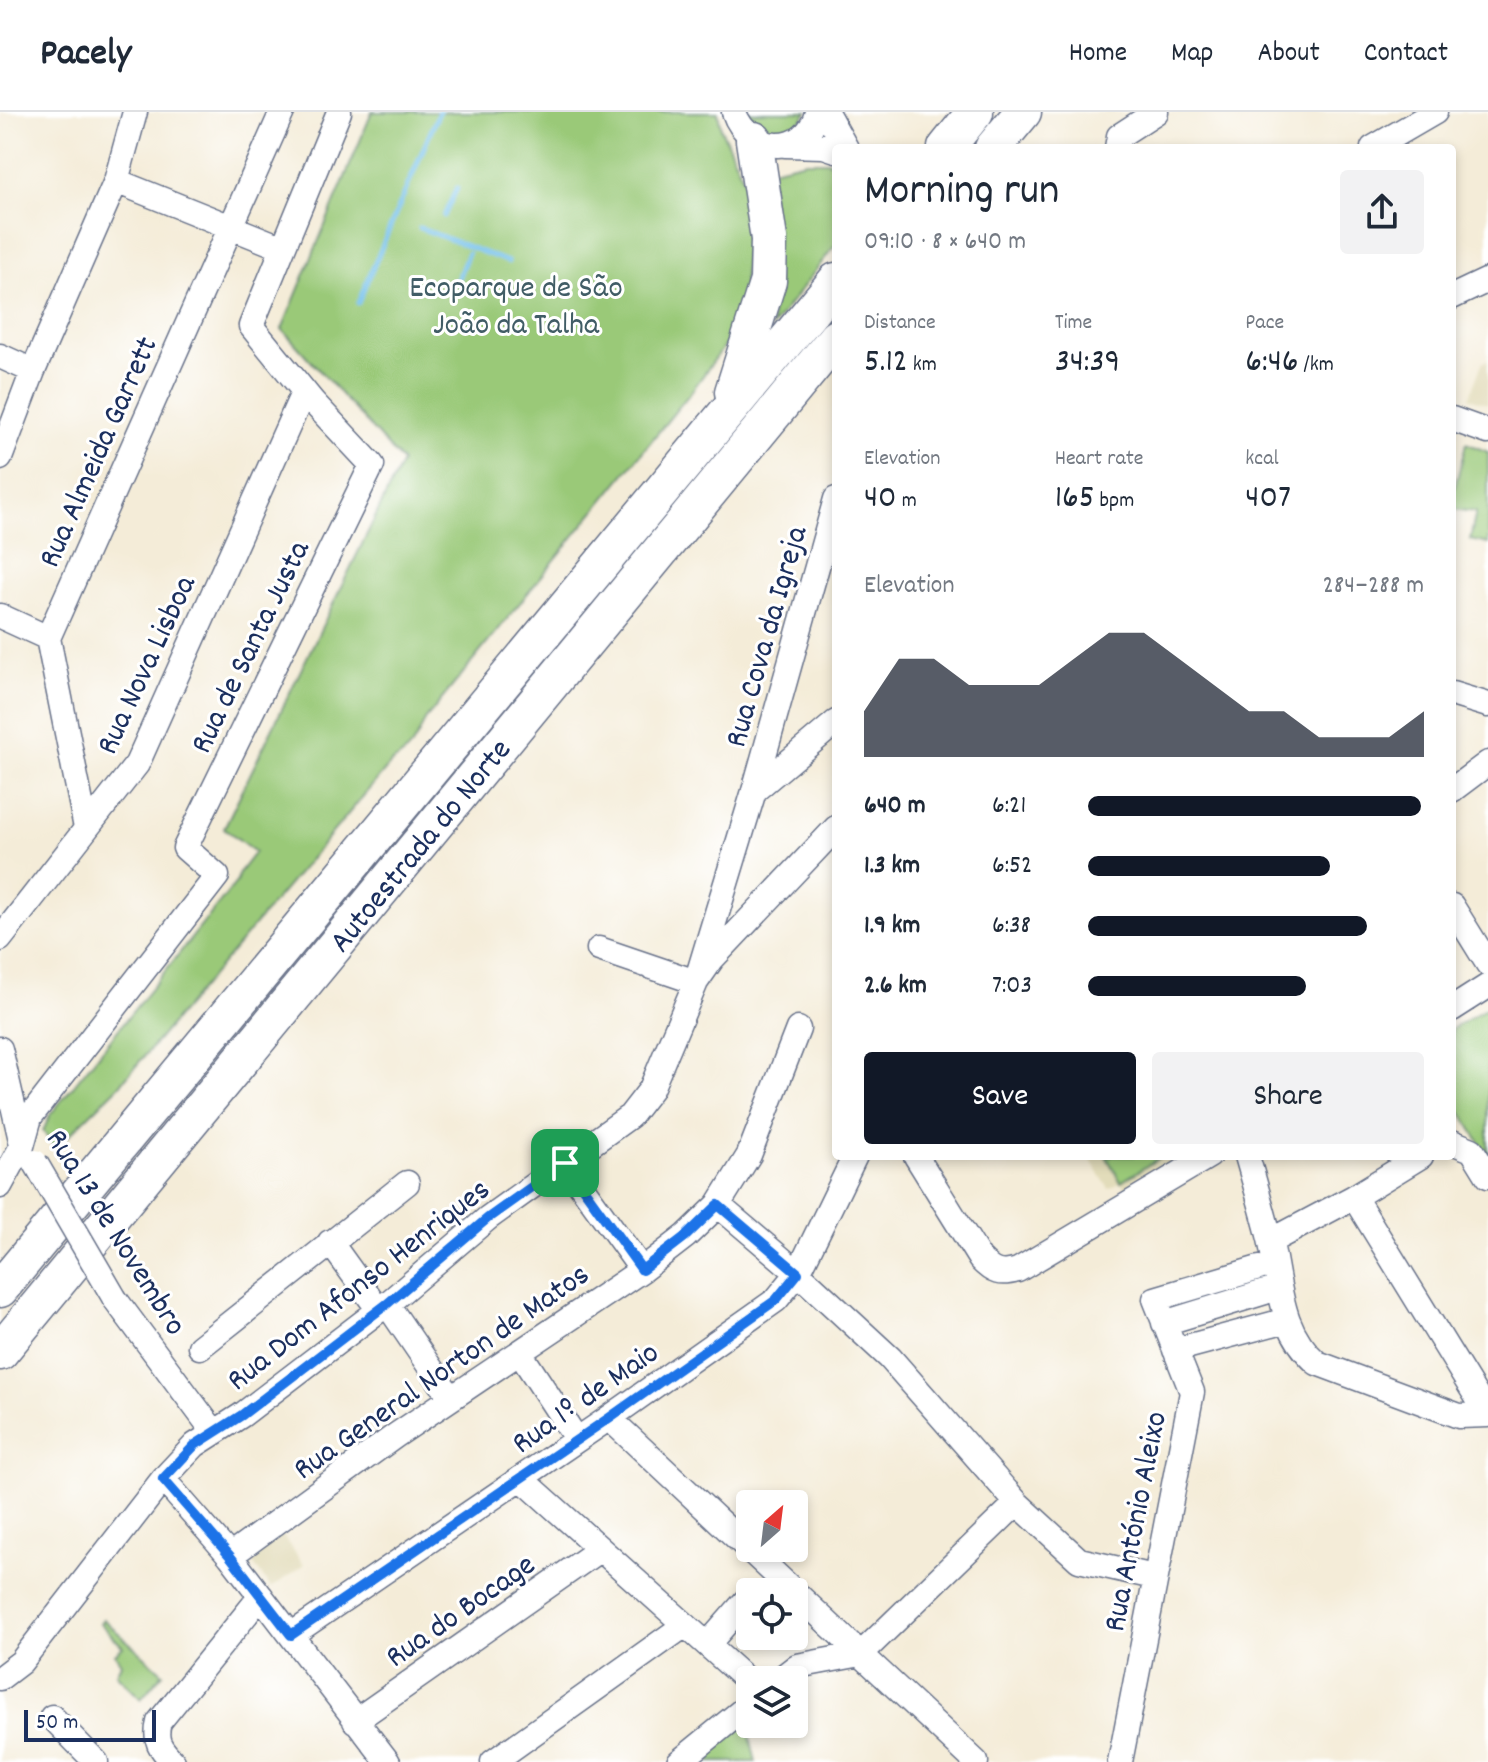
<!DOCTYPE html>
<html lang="en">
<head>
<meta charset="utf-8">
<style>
  :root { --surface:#fff; --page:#f2f2f3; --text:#1f2937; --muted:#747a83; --line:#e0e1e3; --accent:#111827 }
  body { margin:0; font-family:Dekko,sans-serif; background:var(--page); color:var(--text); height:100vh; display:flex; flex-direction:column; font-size:30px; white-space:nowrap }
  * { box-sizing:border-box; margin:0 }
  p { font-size:26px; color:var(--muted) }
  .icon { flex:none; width:44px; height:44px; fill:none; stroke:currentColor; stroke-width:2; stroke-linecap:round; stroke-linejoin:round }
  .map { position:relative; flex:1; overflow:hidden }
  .sheet { position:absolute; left:832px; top:32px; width:624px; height:1016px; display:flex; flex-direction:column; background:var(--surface); border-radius:8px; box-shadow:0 4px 12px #0003 }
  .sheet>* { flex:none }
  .needle { width:52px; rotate:28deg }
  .fabs { position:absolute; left:736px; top:1378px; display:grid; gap:16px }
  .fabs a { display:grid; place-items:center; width:72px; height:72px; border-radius:8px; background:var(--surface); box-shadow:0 4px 12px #0003; font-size:40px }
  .scale { position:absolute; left:24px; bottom:20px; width:132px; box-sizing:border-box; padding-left:8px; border:4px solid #1b2f5e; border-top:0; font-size:22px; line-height:28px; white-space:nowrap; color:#1b2f5e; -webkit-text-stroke:6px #fff; paint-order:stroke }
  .pin { position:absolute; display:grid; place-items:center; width:68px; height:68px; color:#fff; margin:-34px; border-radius:16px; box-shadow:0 4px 12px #0006 }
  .round { display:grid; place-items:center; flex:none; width:84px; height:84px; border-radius:8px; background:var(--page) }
  .headline { display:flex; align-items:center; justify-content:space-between; height:136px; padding:0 32px }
  h1 { font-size:44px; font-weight:600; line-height:60px }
  .metrics { display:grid; grid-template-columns:repeat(3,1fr); gap:12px; height:136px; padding:8px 32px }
  .metrics div { display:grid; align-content:center }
  .metrics b { font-size:34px; font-weight:600 }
  .metrics small { font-size:22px; font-weight:400 }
  .metrics p { font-size:22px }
  .chart { height:224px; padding:16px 32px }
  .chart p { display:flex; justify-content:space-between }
  .chart svg { width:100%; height:144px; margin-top:8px; fill:var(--accent); opacity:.7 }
  .primary-button { display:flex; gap:16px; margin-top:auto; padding:16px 32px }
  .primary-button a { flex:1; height:92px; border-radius:8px; background:var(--accent); color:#fff; font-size:32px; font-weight:600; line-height:92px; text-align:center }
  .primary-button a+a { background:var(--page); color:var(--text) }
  ul { padding:0 32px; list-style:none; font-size:26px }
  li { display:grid; grid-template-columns:128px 96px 1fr; align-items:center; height:60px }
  li i { height:20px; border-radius:10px; background:var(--accent) }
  header { display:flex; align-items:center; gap:48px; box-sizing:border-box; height:112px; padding:0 40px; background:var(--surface); border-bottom:2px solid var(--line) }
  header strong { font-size:38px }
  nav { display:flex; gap:44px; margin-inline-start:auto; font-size:28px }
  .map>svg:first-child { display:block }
</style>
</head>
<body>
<header>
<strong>Pacely</strong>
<nav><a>Home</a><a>Map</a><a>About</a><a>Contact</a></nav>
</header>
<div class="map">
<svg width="1488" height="1650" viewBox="0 0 1488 1650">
  <rect width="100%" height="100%" fill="#fff"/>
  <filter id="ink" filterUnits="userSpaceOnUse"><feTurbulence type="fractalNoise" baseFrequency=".0125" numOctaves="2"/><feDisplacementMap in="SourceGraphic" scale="16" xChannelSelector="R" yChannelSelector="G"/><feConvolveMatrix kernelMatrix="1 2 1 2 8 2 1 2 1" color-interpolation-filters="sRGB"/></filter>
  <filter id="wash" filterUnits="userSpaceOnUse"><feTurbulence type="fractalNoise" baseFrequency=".006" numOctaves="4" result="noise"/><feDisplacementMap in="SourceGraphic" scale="32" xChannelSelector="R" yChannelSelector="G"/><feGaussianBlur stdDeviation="1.8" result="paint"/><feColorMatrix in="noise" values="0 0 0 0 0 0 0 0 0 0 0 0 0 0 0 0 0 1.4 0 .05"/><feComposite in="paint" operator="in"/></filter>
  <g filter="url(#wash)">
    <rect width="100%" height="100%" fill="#f4ecd8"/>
    <path fill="#e2dcba" d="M 1488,248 L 1488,292 L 1469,286 L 1482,251 Z
      M 1088,1044 L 1182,1044 L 1126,1077 L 1121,1070 L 1109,1077 Z
      M 281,1421 L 304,1453 L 271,1476 L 253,1451 L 254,1444 L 257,1438 Z"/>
    <path fill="#9ac978" stroke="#5a7c6b" stroke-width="2" d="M 372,0 L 718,0 L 721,17 L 748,77 L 742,210 L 691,280 L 425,608 C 417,628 410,641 391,651 L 119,974 L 55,1037 L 43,1019 L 50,1003 L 237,769 L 239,761 L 255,740 L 224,716 L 402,350 L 282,217 Z
      M 745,0 L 807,0 L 795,19 L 764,23 Z
      M 806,49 L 827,49 L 836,53 L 836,132 L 772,215 L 771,57 Z
      M 1466,331 L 1488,340 L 1488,432 L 1470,428 L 1476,400 L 1452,397 L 1452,387 Z
      M 1488,895 L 1488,1044 L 1452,985 L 1452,917 Z
      M 1106,1044 L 1162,1044 L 1121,1070 Z
      M 103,1507 L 163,1561 L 141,1587 L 116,1562 L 121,1551 L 115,1542 L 123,1535 L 100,1511 Z
      M 750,1608 L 750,1612 L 753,1612 L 749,1620 L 756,1650 L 710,1650 L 712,1640 Z"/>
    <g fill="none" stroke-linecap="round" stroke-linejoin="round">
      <path stroke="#72c0ec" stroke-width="5" d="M 444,104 L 457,76
        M 420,116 L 508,150
        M 456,171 L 468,141
        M 358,191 L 439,0"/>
    </g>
  </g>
  <g filter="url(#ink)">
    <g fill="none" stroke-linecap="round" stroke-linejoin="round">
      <g stroke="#677189" stroke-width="27">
        <path id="minor" d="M 734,0 C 748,42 807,46 817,0
          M 826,0 L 846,36
          M 785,33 L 824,34 L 836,38
          M 1117,36 L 1119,24 L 1156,0
          M 1373,36 L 1435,0
          M 116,69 L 283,136
          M 1452,185 L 1488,168
          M 0,244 L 33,259
          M 1452,307 L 1488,320
          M 0,346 L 33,259 L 116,69 L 135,0
          M 0,504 L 48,526
          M 1452,582 L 1488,593
          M 1452,678 L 1488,651
          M 754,679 L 836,610
          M 86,716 L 48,526 L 282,0
          M 1452,794 L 1488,852
          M 0,827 L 137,652 L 304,279
          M 599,837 L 696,870 L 754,679 L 836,387
          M 1452,897 L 1488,874
          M 0,937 L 21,1028
          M 1452,1030 L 1472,1038 L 1488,1064
          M 916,1044 L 980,1147 C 993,1161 1000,1163 1018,1158 L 1209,1044
          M 1247,1044 C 1255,1072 1263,1099 1270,1127 C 1281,1174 1279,1217 1317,1251 L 1459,1304 L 1488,1303
          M 565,1051 L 642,1158
          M 0,1074 L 22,1034 L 30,1005 L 217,764 L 185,736 L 372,353 L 313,290 L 251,214 L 339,0
          M 1354,1085 L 1488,1303
          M 718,1093 L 798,1161 L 890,1246 L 1017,1391 L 1079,1448 L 1154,1465
          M 1271,1129 L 1354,1085 L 1421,1044
          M 330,1130 L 379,1198
          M 115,1187 L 214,1320
          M 387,1192 L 451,1286
          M 1164,1211 L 1265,1180
          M 200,1235 L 407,1071
          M 1175,1238 L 1287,1208
          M 520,1241 L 577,1328
          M 609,1306 L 976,1650
          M 521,1366 L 750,1571
          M 163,1367 L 230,1444 L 388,1650
          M 230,1444 L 395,1324 L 642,1158 L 686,1124 L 718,1093 L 749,1043 L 798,917
          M 291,1523 L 609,1306 L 776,1188 L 798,1161 L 855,1044
          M 708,1532 L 750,1484
          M 861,1542 L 1017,1391
          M 0,1566 L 21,1550 L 163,1367 L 195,1333 L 242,1303 L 387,1192 L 488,1106 L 630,1004 L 651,977 L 696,870 L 712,847 L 836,716
          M 779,1568 L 797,1554 L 861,1542
          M 52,1605 L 96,1650
          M 355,1609 L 599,1438
          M 173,1650 C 160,1636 154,1629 159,1610 L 261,1484
          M 493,1650 L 685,1513
          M 679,1650 L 750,1592
          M 1120,1650 L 1192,1280 L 1155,1187 L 1259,1156"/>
      </g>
      <g stroke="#677189" stroke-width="39">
        <g id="highway">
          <path d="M 946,36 L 975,0"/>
          <path d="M 993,36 L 1023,0"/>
          <path d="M 733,280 L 768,169 L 769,127 L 754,28"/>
          <path d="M 0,1177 L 836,169"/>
          <path id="s1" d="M 0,1240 L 836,226"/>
        </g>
      </g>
      <use href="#minor" stroke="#fff" stroke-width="24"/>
      <use href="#highway" stroke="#fff" stroke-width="36"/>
      <g stroke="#677189" stroke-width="27" stroke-linecap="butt">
        <path id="minor-bridge" d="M 35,1050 L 115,1187"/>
      </g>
      <use href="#minor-bridge" stroke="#fff" stroke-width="24"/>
    </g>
  </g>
  <g fill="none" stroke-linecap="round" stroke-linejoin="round" filter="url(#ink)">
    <g stroke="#fff" stroke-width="16">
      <path id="route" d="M 565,1051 L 642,1158 L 686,1124 L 718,1093 L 798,1161 L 776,1188 L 609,1306 L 291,1523 L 230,1444 L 163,1367 L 195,1333 L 242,1303 L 387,1192 L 488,1106 Z"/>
    </g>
    <use href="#route" stroke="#1a73e8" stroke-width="10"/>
  </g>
  <g text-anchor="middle" stroke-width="6" stroke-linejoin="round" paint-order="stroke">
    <g font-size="32" fill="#415d66" stroke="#fff">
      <text x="516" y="184">Ecoparque de São<tspan x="516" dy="37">João da Talha</tspan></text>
    </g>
    <g font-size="32" fill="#1b2f5e" stroke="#fff">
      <text transform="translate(96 339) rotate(-66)" y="11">Rua Almeida Garrett</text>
      <text transform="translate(764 524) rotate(-74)" y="11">Rua Cova da Igreja</text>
      <text transform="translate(248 534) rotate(-64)" y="11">Rua de Santa Justa</text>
      <text transform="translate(144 552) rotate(-65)" y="11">Rua Nova Lisboa</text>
      <text dy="11" stroke="none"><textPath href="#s1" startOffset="658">Autoestrada do Norte</textPath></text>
      <text transform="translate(118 1119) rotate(58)" y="11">Rua 13 de Novembro</text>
      <text transform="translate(357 1171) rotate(-38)" y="11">Rua Dom Afonso Henriques</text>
      <text transform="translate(440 1258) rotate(-35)" y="11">Rua General Norton de Matos</text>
      <text transform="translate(584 1284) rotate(-35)" y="11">Rua 1º de Maio</text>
      <text transform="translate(1133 1409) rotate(-79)" y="11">Rua António Aleixo</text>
      <text transform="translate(459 1497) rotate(-35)" y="11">Rua do Bocage</text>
    </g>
  </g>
</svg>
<div class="fabs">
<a><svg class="needle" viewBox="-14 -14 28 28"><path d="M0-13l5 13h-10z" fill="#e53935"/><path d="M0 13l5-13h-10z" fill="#747a83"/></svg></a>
<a><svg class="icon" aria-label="locate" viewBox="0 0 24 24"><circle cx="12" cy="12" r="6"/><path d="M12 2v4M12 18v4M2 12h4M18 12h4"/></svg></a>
<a><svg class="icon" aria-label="layers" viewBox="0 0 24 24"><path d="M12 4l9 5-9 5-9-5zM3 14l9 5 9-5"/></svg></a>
</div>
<div class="scale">50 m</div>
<div class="pin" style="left:565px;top:1051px;background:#1e9e55"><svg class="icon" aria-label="arrive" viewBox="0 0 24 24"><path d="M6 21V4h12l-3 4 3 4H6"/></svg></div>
<section class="sheet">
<div class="headline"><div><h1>Morning run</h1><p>09:10 · 8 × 640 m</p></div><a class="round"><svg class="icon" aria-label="share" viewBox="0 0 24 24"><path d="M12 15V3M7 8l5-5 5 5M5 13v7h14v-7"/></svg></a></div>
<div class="metrics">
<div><p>Distance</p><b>5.12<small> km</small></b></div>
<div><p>Time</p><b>34:39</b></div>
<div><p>Pace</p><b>6:46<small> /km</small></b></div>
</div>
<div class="metrics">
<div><p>Elevation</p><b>40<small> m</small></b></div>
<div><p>Heart rate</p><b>165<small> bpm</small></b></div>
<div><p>kcal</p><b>407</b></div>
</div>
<div class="chart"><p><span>Elevation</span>284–288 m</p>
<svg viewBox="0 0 160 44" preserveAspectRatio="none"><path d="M0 44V30L10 14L20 14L30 22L40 22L50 22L60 14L70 6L80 6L90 14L100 22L110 30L120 30L130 38L140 38L150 38L160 30V44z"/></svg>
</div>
<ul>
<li><b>640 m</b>6:21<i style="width:99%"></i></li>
<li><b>1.3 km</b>6:52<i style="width:72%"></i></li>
<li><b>1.9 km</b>6:38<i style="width:83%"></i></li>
<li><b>2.6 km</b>7:03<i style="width:65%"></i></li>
</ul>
<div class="primary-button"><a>Save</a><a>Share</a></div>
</section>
</div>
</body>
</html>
